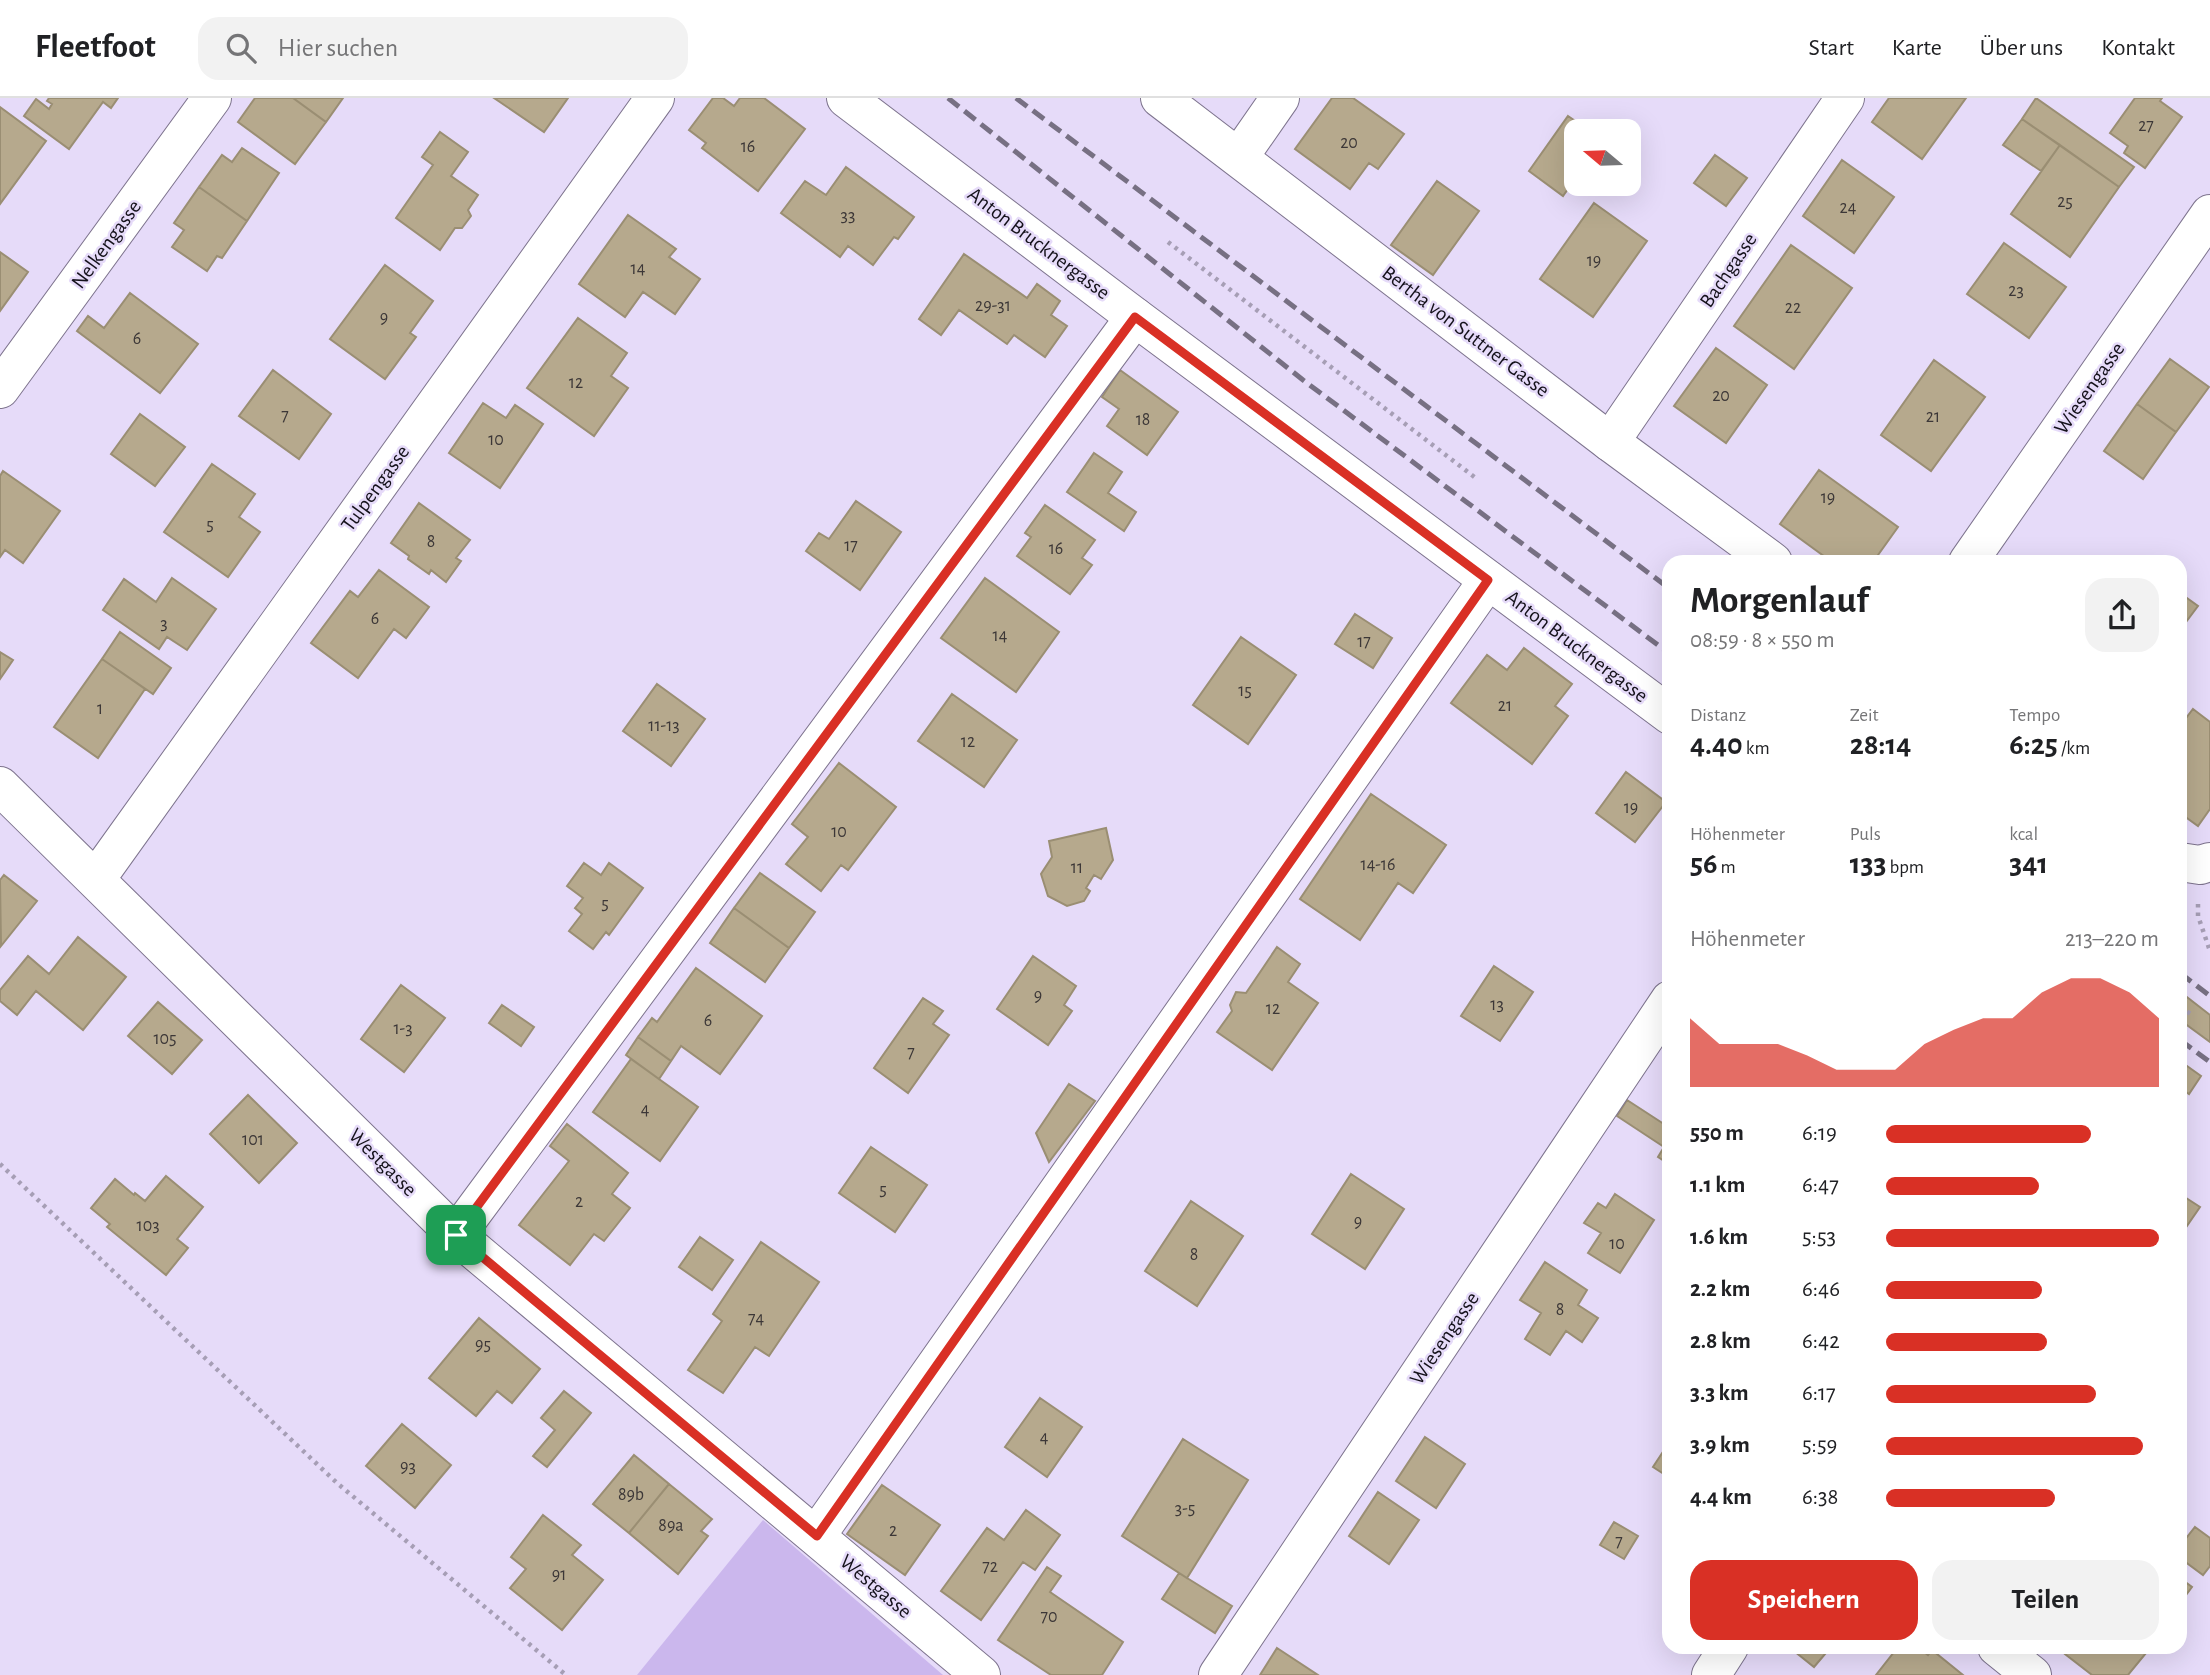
<!DOCTYPE html>
<html lang="de">
<head>
<meta charset="utf-8">
<style>
  :root { --surface:#fff; --page:#f2f2f2; --text:#202124; --muted:#757577; --line:#e0e0e0; --accent:#d93025 }
  body { margin:0; font-family:"Alegreya Sans",sans-serif; background:var(--page); color:var(--text); height:100vh; display:flex; flex-direction:column; font-size:26px; white-space:nowrap }
  * { box-sizing:border-box; margin:0 }
  p { font-size:23px; color:var(--muted) }
  .icon { flex:none; width:38px; height:38px; fill:none; stroke:currentColor; stroke-width:2; stroke-linecap:round; stroke-linejoin:round }
  .map { position:relative; flex:1; overflow:hidden }
  .panel { position:absolute; left:1662px; top:457px; width:525px; height:1099px; display:flex; flex-direction:column; background:var(--surface); border-radius:21px; box-shadow:0 7px 28px #0002 }
  .panel>* { flex:none }
  .needle { width:46px; rotate:289deg }
  .controls { position:absolute; left:1564px; top:21px; display:grid; gap:14px }
  .controls a { display:grid; place-items:center; width:77px; height:77px; border-radius:14px; background:var(--surface); box-shadow:0 7px 28px #0002; font-size:35px }
  .pin { position:absolute; display:grid; place-items:center; width:60px; height:60px; color:#fff; margin:-30px; border-radius:14px; box-shadow:0 4px 10px #0006 }
  .round { display:grid; place-items:center; flex:none; width:74px; height:74px; border-radius:21px; background:var(--page) }
  .summary { display:flex; align-items:center; justify-content:space-between; height:119px; padding:0 28px }
  h1 { font-size:38px; font-weight:600; line-height:52px }
  .stats { display:grid; grid-template-columns:repeat(3,1fr); gap:10px; height:119px; padding:7px 28px }
  .stats div { display:grid; align-content:center }
  .stats b { font-size:30px; font-weight:600 }
  .stats small { font-size:19px; font-weight:400 }
  .stats p { font-size:19px }
  .chart { height:196px; padding:14px 28px }
  .chart p { display:flex; justify-content:space-between }
  .chart svg { width:100%; height:126px; margin-top:7px; fill:var(--accent); opacity:.7 }
  .button { display:flex; gap:14px; margin-top:auto; padding:14px 28px }
  .button a { flex:1; height:80px; border-radius:21px; background:var(--accent); color:#fff; font-size:28px; font-weight:600; line-height:80px; text-align:center }
  .button a+a { background:var(--page); color:var(--text) }
  ul { padding:0 28px; list-style:none; font-size:23px }
  li { display:grid; grid-template-columns:112px 84px 1fr; align-items:center; height:52px }
  li i { height:18px; border-radius:9px; background:var(--accent) }
  header { display:flex; align-items:center; gap:42px; box-sizing:border-box; height:98px; padding:0 35px; background:var(--surface); border-bottom:2px solid var(--line) }
  header strong { font-size:33px }
  nav { display:flex; gap:38px; margin-inline-start:auto; font-size:24px }
  .search { width:490px; height:63px; background:var(--page); display:flex; align-items:center; gap:18px; box-sizing:border-box; padding:0 24px; border-radius:21px; color:var(--muted); font-size:26px }
  .map>svg:first-child { display:block }
</style>
</head>
<body>
<header>
<strong>Fleetfoot</strong>
<div class="search"><svg class="icon" aria-label="search" viewBox="0 0 24 24"><circle cx="10" cy="10" r="6"/><path d="M15 15l6 6"/></svg>Hier suchen</div>
<nav><a>Start</a><a>Karte</a><a>Über uns</a><a>Kontakt</a></nav>
</header>
<div class="map">
<svg width="2210" height="1577" viewBox="0 0 2210 1577">
  <rect width="100%" height="100%" fill="#e6dbf9"/>
  <path fill="#cbb7ed" d="M 763,1422 L 943,1577 L 637,1577 Z"/>
  <path fill="#b6a98d" stroke="#9a8e73" stroke-width="2" d="M 49,0 L 118,0 L 111,10 L 103,4 L 69,51 L 24,18 L 36,1 L 49,11 L 52,6 L 47,3 Z
    M 255,0 L 293,0 L 326,24 L 295,66 L 238,24 Z
    M 293,0 L 343,0 L 326,24 Z
    M 494,0 L 568,0 L 544,34 Z
    M 713,0 L 723,0 L 734,8 L 740,0 L 764,0 L 805,31 L 758,93 L 702,50 L 706,45 L 689,32 Z
    M 1332,0 L 1353,0 L 1404,36 L 1378,71 L 1369,65 L 1350,91 L 1295,51 Z
    M 1889,0 L 1966,0 L 1922,61 L 1872,24 Z
    M 2036,0 L 2134,69 L 2119,89 L 2022,21 Z
    M 2135,0 L 2162,0 L 2160,3 L 2182,19 L 2145,70 L 2124,55 L 2128,48 L 2110,35 Z
    M 0,9 L 46,43 L 0,106 Z
    M 1568,18 L 1590,33 L 1577,33 L 1577,78 L 1563,98 L 1529,73 Z
    M 2022,21 L 2060,47 L 2041,73 L 2003,47 Z
    M 440,34 L 468,54 L 451,78 L 478,97 L 468,112 L 471,118 L 462,130 L 455,130 L 440,152 L 396,120 L 433,67 L 422,59 Z
    M 2060,47 L 2119,89 L 2070,159 L 2011,116 Z
    M 242,50 L 279,75 L 247,123 L 199,89 L 222,57 L 232,64 Z
    M 1715,57 L 1747,80 L 1726,108 L 1694,85 Z
    M 1842,62 L 1894,99 L 1854,155 L 1803,118 Z
    M 846,69 L 914,119 L 898,141 L 894,139 L 873,167 L 848,148 L 840,159 L 781,115 L 805,83 L 826,97 Z
    M 1437,83 L 1479,113 L 1433,177 L 1391,147 Z
    M 199,89 L 247,123 L 222,160 L 217,158 L 207,173 L 172,149 L 184,132 L 174,125 Z
    M 1594,105 L 1647,143 L 1593,219 L 1540,181 Z
    M 628,117 L 676,151 L 669,159 L 700,181 L 675,216 L 643,194 L 625,219 L 579,186 Z
    M 2004,145 L 2066,189 L 2029,240 L 1967,196 Z
    M 1791,147 L 1852,190 L 1794,271 L 1734,228 Z
    M 0,154 L 28,174 L 0,213 Z
    M 964,156 L 1027,200 L 1037,186 L 1060,203 L 1051,217 L 1067,228 L 1045,259 L 1014,237 L 1007,246 L 959,212 L 941,237 L 919,221 Z
    M 385,167 L 433,203 L 410,235 L 416,239 L 385,281 L 330,241 Z
    M 130,195 L 198,246 L 160,295 L 77,233 L 88,218 L 104,230 Z
    M 578,220 L 627,255 L 611,278 L 628,290 L 594,338 L 527,290 Z
    M 1716,250 L 1767,287 L 1726,345 L 1674,308 Z
    M 2170,261 L 2209,289 L 2176,334 L 2137,306 Z
    M 1934,262 L 1985,299 L 1931,373 L 1881,337 Z
    M 273,272 L 331,316 L 299,361 L 239,318 Z
    M 1120,272 L 1178,314 L 1147,357 L 1107,328 L 1119,311 L 1102,299 Z
    M 483,305 L 506,320 L 515,307 L 543,326 L 500,390 L 449,355 Z
    M 2137,306 L 2176,334 L 2143,381 L 2104,353 Z
    M 140,316 L 185,349 L 155,388 L 111,356 Z
    M 1094,355 L 1122,374 L 1108,395 L 1136,414 L 1124,433 L 1067,394 Z
    M 212,366 L 255,396 L 239,419 L 260,434 L 228,479 L 164,434 Z
    M 1819,372 L 1898,429 L 1873,464 L 1832,464 L 1780,426 Z
    M 3,373 L 60,413 L 23,465 L 5,452 L 0,459 L 0,378 Z
    M 856,403 L 901,434 L 860,492 L 806,453 L 819,435 L 829,441 Z
    M 419,405 L 470,442 L 456,460 L 461,463 L 446,484 L 431,472 L 429,476 L 408,461 L 409,458 L 391,445 Z
    M 1045,407 L 1095,442 L 1082,460 L 1092,467 L 1070,496 L 1017,458 L 1031,439 L 1025,435 Z
    M 379,472 L 429,509 L 406,540 L 394,531 L 358,580 L 311,545 L 350,493 L 358,499 Z
    M 172,480 L 216,511 L 187,552 L 167,539 L 159,551 L 103,512 L 124,481 L 156,504 Z
    M 985,480 L 1059,534 L 1016,594 L 941,540 Z
    M 2180,495 L 2198,508 L 2180,532 Z
    M 1355,516 L 1392,540 L 1373,570 L 1335,546 Z
    M 120,534 L 171,570 L 153,596 L 102,561 Z
    M 1241,539 L 1296,577 L 1248,646 L 1193,607 Z
    M 1524,550 L 1572,586 L 1555,608 L 1568,618 L 1532,666 L 1451,605 L 1487,557 L 1507,572 Z
    M 0,554 L 13,562 L 0,581 Z
    M 102,561 L 145,591 L 98,660 L 54,629 Z
    M 657,586 L 705,621 L 671,668 L 623,633 Z
    M 952,596 L 1017,642 L 984,689 L 918,643 Z
    M 2193,611 L 2210,624 L 2210,711 L 2198,728 L 2180,715 L 2180,628 Z
    M 839,665 L 896,709 L 848,772 L 841,767 L 821,793 L 786,766 L 808,739 L 792,726 Z
    M 1626,674 L 1666,704 L 1635,744 L 1596,715 Z
    M 1371,696 L 1446,747 L 1413,795 L 1398,785 L 1360,842 L 1300,801 Z
    M 1106,730 L 1113,762 L 1101,781 L 1094,777 L 1086,790 L 1090,793 L 1084,803 L 1067,808 L 1048,798 L 1041,776 L 1052,759 L 1049,743 Z
    M 584,765 L 601,777 L 609,765 L 643,790 L 609,837 L 606,834 L 593,851 L 569,833 L 582,816 L 575,810 L 583,800 L 567,788 Z
    M 760,775 L 815,814 L 789,850 L 734,810 Z
    M 4,777 L 37,803 L 1,848 L 0,782 Z
    M 734,810 L 789,850 L 765,884 L 710,845 Z
    M 78,839 L 126,879 L 83,932 L 36,893 L 17,917 L 0,903 L 0,892 L 28,858 L 49,876 Z
    M 1277,849 L 1300,866 L 1288,884 L 1318,905 L 1272,972 L 1217,934 L 1232,913 L 1230,907 L 1236,894 L 1246,895 Z
    M 1033,858 L 1076,888 L 1064,907 L 1072,913 L 1048,947 L 997,911 Z
    M 1494,868 L 1533,894 L 1500,943 L 1461,918 Z
    M 696,870 L 762,918 L 720,976 L 681,948 L 671,963 L 638,939 L 652,920 L 657,924 Z
    M 401,887 L 445,920 L 404,974 L 361,941 Z
    M 2183,896 L 2210,917 L 2210,944 L 2180,922 L 2180,900 Z
    M 923,900 L 943,913 L 933,926 L 949,937 L 908,995 L 874,970 Z
    M 158,904 L 202,942 L 172,976 L 128,938 Z
    M 502,907 L 534,929 L 521,948 L 489,925 Z
    M 638,939 L 671,963 L 659,981 L 626,957 Z
    M 631,961 L 698,1009 L 660,1063 L 593,1014 Z
    M 2180,963 L 2201,978 L 2189,996 L 2180,990 Z
    M 1069,986 L 1095,1003 L 1049,1064 L 1036,1035 Z
    M 248,997 L 297,1045 L 259,1085 L 210,1036 Z
    M 1627,1002 L 1670,1030 L 1670,1067 L 1658,1059 L 1664,1049 L 1617,1018 Z
    M 567,1026 L 628,1075 L 612,1096 L 630,1110 L 604,1143 L 594,1136 L 570,1167 L 519,1127 L 569,1063 L 550,1048 Z
    M 871,1049 L 927,1087 L 895,1134 L 839,1095 Z
    M 1351,1076 L 1404,1111 L 1365,1171 L 1312,1136 Z
    M 166,1078 L 203,1109 L 177,1141 L 188,1150 L 166,1177 L 107,1129 L 110,1126 L 91,1110 L 115,1081 L 134,1097 L 135,1095 L 145,1103 Z
    M 1615,1096 L 1654,1122 L 1620,1175 L 1588,1155 L 1601,1135 L 1584,1125 L 1598,1105 L 1606,1110 Z
    M 2180,1096 L 2200,1109 L 2180,1138 Z
    M 1191,1103 L 1243,1138 L 1197,1208 L 1145,1173 Z
    M 700,1139 L 733,1162 L 712,1192 L 679,1169 Z
    M 761,1144 L 819,1184 L 769,1258 L 755,1249 L 723,1295 L 688,1272 L 722,1223 L 713,1216 Z
    M 1545,1164 L 1587,1192 L 1578,1207 L 1598,1220 L 1582,1244 L 1566,1233 L 1550,1257 L 1525,1241 L 1541,1215 L 1520,1202 Z
    M 479,1220 L 540,1271 L 512,1305 L 497,1293 L 476,1318 L 429,1280 Z
    M 564,1293 L 591,1315 L 547,1369 L 533,1358 L 555,1332 L 541,1320 Z
    M 1040,1300 L 1082,1329 L 1047,1379 L 1005,1349 Z
    M 402,1326 L 451,1367 L 415,1410 L 366,1368 Z
    M 1425,1339 L 1465,1366 L 1436,1410 L 1396,1383 Z
    M 1183,1341 L 1248,1382 L 1187,1480 L 1122,1438 Z
    M 1670,1343 L 1670,1380 L 1653,1369 Z
    M 634,1357 L 669,1386 L 629,1435 L 593,1406 Z
    M 669,1386 L 712,1421 L 701,1433 L 708,1438 L 678,1476 L 629,1435 Z
    M 882,1387 L 940,1427 L 905,1477 L 847,1436 Z
    M 1378,1394 L 1419,1422 L 1389,1466 L 1349,1438 Z
    M 1026,1412 L 1060,1437 L 1035,1472 L 1023,1464 L 981,1522 L 941,1493 L 987,1430 L 1004,1442 Z
    M 543,1417 L 581,1447 L 572,1457 L 603,1482 L 562,1532 L 510,1490 L 526,1471 L 511,1459 Z
    M 1614,1424 L 1638,1438 L 1624,1461 L 1600,1447 Z
    M 2195,1429 L 2210,1440 L 2210,1468 L 2203,1477 L 2180,1460 L 2180,1448 Z
    M 1047,1469 L 1061,1478 L 1050,1494 L 1123,1544 L 1102,1577 L 1051,1577 L 998,1542 Z
    M 1179,1475 L 1232,1508 L 1215,1535 L 1162,1501 Z
    M 2180,1480 L 2192,1489 L 2180,1505 Z
    M 1789,1549 L 1831,1549 L 1814,1569 Z
    M 1898,1549 L 1918,1549 L 1928,1557 L 1932,1552 L 1963,1577 L 1876,1577 Z
    M 2071,1549 L 2151,1549 L 2128,1577 L 2092,1577 L 2065,1556 Z
    M 1277,1550 L 1318,1577 L 1260,1577 Z"/>
  <g fill="none" stroke-linecap="round" stroke-linejoin="round">
    <g stroke="#7e748e" stroke-width="40">
      <path id="street" d="M 1239,59 L 1280,0
        M 0,291 L 212,0
        M 1610,344 L 1845,0
        M 1968,464 L 2210,116
        M 0,688 L 456,1137 L 981,1577
        M 96,781 L 655,0
        M 456,1137 L 1135,219
        M 816,1438 L 1488,482
        M 1997,1549 L 2032,1577
        M 1218,1577 L 1670,902"/>
    </g>
    <g stroke="#7e748e" stroke-width="40">
      <path id="secondary" d="M 846,0 L 1135,219 L 1670,617
        M 1160,0 L 1610,344 L 1773,464
        M 2180,764 L 2200,767 L 2210,764
        M 1711,1577 L 1729,1549"/>
    </g>
    <path stroke="#a69eb5" stroke-width="4.5" stroke-dasharray="3.5 5" stroke-linecap="butt" d="M 1168,144 L 1477,381
      M 2198,806 L 2198,818 L 2210,853
      M 2180,909 L 2192,917
      M 0,1066 L 337,1385 L 566,1577"/>
    <use href="#street" stroke="#fff" stroke-width="38"/>
    <use href="#secondary" stroke="#fff" stroke-width="38"/>
    <path stroke="#777083" stroke-width="5" stroke-dasharray="14 7" stroke-linecap="butt" d="M 948,0 L 1303,282 L 1670,556
      M 1016,0 L 1670,491
      M 2180,875 L 2210,898
      M 2180,942 L 2210,964"/>
  </g>
  <g fill="none" stroke-linecap="round" stroke-linejoin="round">
    <g stroke="#fff" stroke-width="14">
      <path id="route" d="M 1135,219 L 1488,482 L 817,1438 L 456,1137 Z"/>
    </g>
    <use href="#route" stroke="#d93025" stroke-width="9"/>
  </g>
  <g text-anchor="middle" stroke-width="5" stroke-linejoin="round" paint-order="stroke">
    <g font-size="18" fill="#3c3737">
      <text x="2146" y="33">27</text>
      <text x="1349" y="50">20</text>
      <text x="748" y="54">16</text>
      <text x="2065" y="109">25</text>
      <text x="1848" y="115">24</text>
      <text x="848" y="123">33</text>
      <text x="1594" y="168">19</text>
      <text x="638" y="176">14</text>
      <text x="2016" y="198">23</text>
      <text x="993" y="213">29-31</text>
      <text x="1793" y="215">22</text>
      <text x="384" y="225">9</text>
      <text x="137" y="246">6</text>
      <text x="576" y="290">12</text>
      <text x="1721" y="303">20</text>
      <text x="285" y="323">7</text>
      <text x="1933" y="324">21</text>
      <text x="1143" y="327">18</text>
      <text x="496" y="347">10</text>
      <text x="1828" y="405">19</text>
      <text x="210" y="432">5</text>
      <text x="431" y="449">8</text>
      <text x="851" y="453">17</text>
      <text x="1056" y="456">16</text>
      <text x="375" y="526">6</text>
      <text x="164" y="531">3</text>
      <text x="1000" y="543">14</text>
      <text x="1364" y="549">17</text>
      <text x="1245" y="598">15</text>
      <text x="1505" y="613">21</text>
      <text x="100" y="616">1</text>
      <text x="664" y="633">11-13</text>
      <text x="968" y="649">12</text>
      <text x="1631" y="715">19</text>
      <text x="839" y="739">10</text>
      <text x="1378" y="772">14-16</text>
      <text x="1077" y="775">11</text>
      <text x="605" y="811">5</text>
      <text x="1038" y="903">9</text>
      <text x="1497" y="912">13</text>
      <text x="1273" y="916">12</text>
      <text x="708" y="928">6</text>
      <text x="403" y="936">1-3</text>
      <text x="165" y="946">105</text>
      <text x="911" y="960">7</text>
      <text x="645" y="1017">4</text>
      <text x="253" y="1047">101</text>
      <text x="883" y="1097">5</text>
      <text x="579" y="1109">2</text>
      <text x="1358" y="1129">9</text>
      <text x="148" y="1133">103</text>
      <text x="1617" y="1151">10</text>
      <text x="1194" y="1162">8</text>
      <text x="1560" y="1217">8</text>
      <text x="756" y="1226">74</text>
      <text x="483" y="1252">95</text>
      <text x="1044" y="1345">4</text>
      <text x="408" y="1374">93</text>
      <text x="631" y="1402">89b</text>
      <text x="1185" y="1416">3-5</text>
      <text x="671" y="1433">89a</text>
      <text x="893" y="1438">2</text>
      <text x="1619" y="1449">7</text>
      <text x="990" y="1474">72</text>
      <text x="559" y="1482">91</text>
      <text x="1049" y="1524">70</text>
    </g>
    <g font-size="21" fill="#14111a" stroke="#e6dbf9">
      <text transform="translate(1039 145) rotate(37)" y="7">Anton Brucknergasse</text>
      <text transform="translate(106 146) rotate(-54)" y="7">Nelkengasse</text>
      <text transform="translate(1728 172) rotate(-56)" y="7">Bachgasse</text>
      <text transform="translate(1466 233) rotate(37)" y="7">Bertha von Suttner Gasse</text>
      <text transform="translate(2089 290) rotate(-55)" y="7">Wiesengasse</text>
      <text transform="translate(375 390) rotate(-54)" y="7">Tulpengasse</text>
      <text transform="translate(1577 548) rotate(37)" y="7">Anton Brucknergasse</text>
      <text transform="translate(383 1064) rotate(45)" y="7">Westgasse</text>
      <text transform="translate(1444 1240) rotate(-56)" y="7">Wiesengasse</text>
      <text transform="translate(876 1488) rotate(40)" y="7">Westgasse</text>
    </g>
  </g>
</svg>
<div class="controls">
<a><svg class="needle" viewBox="-14 -14 28 28"><path d="M0-13l5 13h-10z" fill="#e53935"/><path d="M0 13l5-13h-10z" fill="#757577"/></svg></a>
</div>
<div class="pin" style="left:456px;top:1137px;background:#1e9e55"><svg class="icon" aria-label="arrive" viewBox="0 0 24 24"><path d="M6 21V4h12l-3 4 3 4H6"/></svg></div>
<section class="panel">
<div class="summary"><div><h1>Morgenlauf</h1><p>08:59 · 8 × 550 m</p></div><a class="round"><svg class="icon" aria-label="share" viewBox="0 0 24 24"><path d="M12 15V3M7 8l5-5 5 5M5 13v7h14v-7"/></svg></a></div>
<div class="stats">
<div><p>Distanz</p><b>4.40<small> km</small></b></div>
<div><p>Zeit</p><b>28:14</b></div>
<div><p>Tempo</p><b>6:25<small> /km</small></b></div>
</div>
<div class="stats">
<div><p>Höhenmeter</p><b>56<small> m</small></b></div>
<div><p>Puls</p><b>133<small> bpm</small></b></div>
<div><p>kcal</p><b>341</b></div>
</div>
<div class="chart"><p><span>Höhenmeter</span>213–220 m</p>
<svg viewBox="0 0 160 44" preserveAspectRatio="none"><path d="M0 44V20L10 29L20 29L30 29L40 33L50 38L60 38L70 38L80 29L90 24L100 20L110 20L120 11L130 6L140 6L150 11L160 20V44z"/></svg>
</div>
<ul>
<li><b>550 m</b>6:19<i style="width:75%"></i></li>
<li><b>1.1 km</b>6:47<i style="width:56%"></i></li>
<li><b>1.6 km</b>5:53<i style="width:100%"></i></li>
<li><b>2.2 km</b>6:46<i style="width:57%"></i></li>
<li><b>2.8 km</b>6:42<i style="width:59%"></i></li>
<li><b>3.3 km</b>6:17<i style="width:77%"></i></li>
<li><b>3.9 km</b>5:59<i style="width:94%"></i></li>
<li><b>4.4 km</b>6:38<i style="width:62%"></i></li>
</ul>
<div class="button"><a>Speichern</a><a>Teilen</a></div>
</section>
</div>
</body>
</html>
